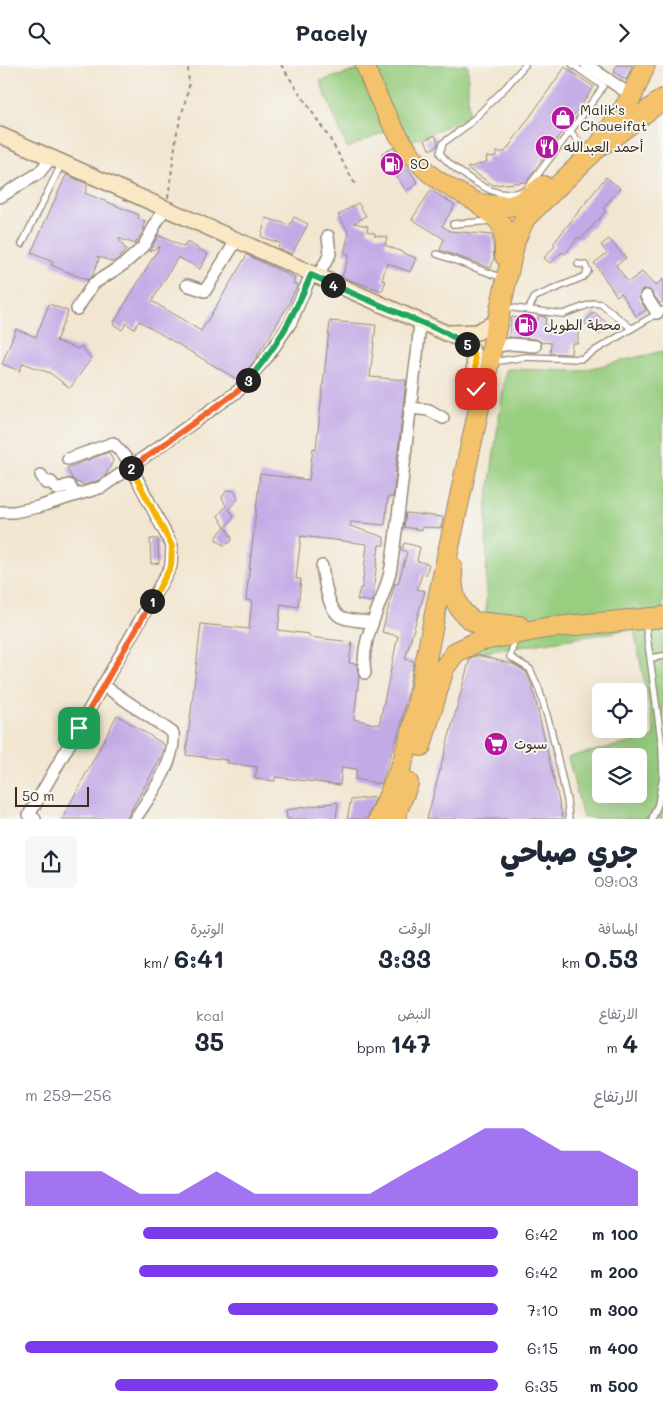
<!DOCTYPE html>
<html lang="ar">
<head>
<meta charset="utf-8">
<style>
  :root { --surface:#fff; --page:#f6f6f7; --text:#1f2937; --muted:#747a83; --accent:#7c3aed }
  body { margin:0; font-family:Mali,"Playpen Sans Arabic",sans-serif; background:var(--page); color:var(--text); direction:rtl; height:100vh; display:flex; flex-direction:column; font-size:19px; white-space:nowrap }
  * { box-sizing:border-box; margin:0 }
  p { font-size:16px; color:var(--muted) }
  .icon { flex:none; width:28px; height:28px; fill:none; stroke:currentColor; stroke-width:2; stroke-linecap:round; stroke-linejoin:round }
  .map { position:relative; height:754px; overflow:hidden; direction:ltr }
  .sheet { display:flex; flex-direction:column; background:var(--surface); flex:1 }
  .sheet>* { flex:none }
  .controls { position:absolute; left:592px; top:618px; display:grid; gap:10px }
  .controls a { display:grid; place-items:center; width:55px; height:55px; border-radius:8px; background:var(--surface); box-shadow:0 5px 20px #0002; font-size:25px }
  .scale { position:absolute; left:15px; bottom:12px; width:74px; box-sizing:border-box; padding-left:5px; border:2px solid #3b2a1e; border-top:0; font-size:14px; line-height:18px; white-space:nowrap; color:#3b2a1e; -webkit-text-stroke:4px #f6f6f2; paint-order:stroke }
  .pin { position:absolute; display:grid; place-items:center; width:42px; height:42px; color:#fff; margin:-21px; border-radius:10px; box-shadow:0 2px 8px #0006 }
  .km { position:absolute; width:25px; height:25px; margin:-12px; border-radius:50%; background:#222; color:#fff; font-size:14px; line-height:25px; text-align:center }
  .round { display:grid; place-items:center; flex:none; width:52px; height:52px; border-radius:8px; background:var(--page) }
  .headline { display:flex; align-items:center; justify-content:space-between; height:85px; padding:0 25px }
  h1 { font-size:28px; font-weight:800; line-height:38px }
  .stats { display:grid; grid-template-columns:repeat(3,1fr); gap:8px; height:85px; padding:5px 25px }
  .stats div { display:grid; align-content:center }
  .stats b { font-size:25px; font-weight:800 }
  .stats small { font-size:14px; font-weight:400 }
  .stats p { font-size:14px }
  .chart { height:140px; padding:10px 25px }
  .chart p { display:flex; justify-content:space-between }
  .chart svg { width:100%; height:90px; margin-top:5px; fill:var(--accent); opacity:.7 }
  ul { padding:0 25px; list-style:none; font-size:16px }
  li { display:grid; grid-template-columns:80px 60px 1fr; align-items:center; height:38px }
  li i { height:12px; border-radius:6px; background:var(--accent) }
  header { display:flex; justify-content:space-between; align-items:center; height:65px; padding:0 25px; background:var(--surface); font-size:22px; font-weight:800 }
  .map>svg:first-child { display:block }
</style>
</head>
<body>
<header><svg class="icon" aria-label="forward" viewBox="0 0 24 24"><path d="M9 5l7 7-7 7"/></svg>Pacely<svg class="icon" aria-label="search" viewBox="0 0 24 24"><circle cx="10" cy="10" r="6"/><path d="M15 15l6 6"/></svg></header>
<div class="map">
<svg width="663" height="754" viewBox="0 0 663 754">
  <rect width="100%" height="100%" fill="#f6f6f2"/>
  <filter id="ink" filterUnits="userSpaceOnUse"><feTurbulence type="fractalNoise" baseFrequency=".02" numOctaves="2"/><feDisplacementMap in="SourceGraphic" scale="10" xChannelSelector="R" yChannelSelector="G"/><feConvolveMatrix kernelMatrix="1 2 1 2 8 2 1 2 1" color-interpolation-filters="sRGB"/></filter>
  <filter id="wash" filterUnits="userSpaceOnUse"><feTurbulence type="fractalNoise" baseFrequency=".0096" numOctaves="4" result="noise"/><feDisplacementMap in="SourceGraphic" scale="20" xChannelSelector="R" yChannelSelector="G"/><feGaussianBlur stdDeviation="1.12" result="paint"/><feColorMatrix in="noise" values="0 0 0 0 0 0 0 0 0 0 0 0 0 0 0 0 0 1.4 0 .05"/><feComposite in="paint" operator="in"/></filter>
  <g filter="url(#wash)">
    <rect width="100%" height="100%" fill="#f2e6d1"/>
    <path fill="#98ce80" stroke="#6a7c4f" fill-rule="evenodd" d="M 376,0 L 468,0 L 468,52 L 411,76 L 393,63 L 347,83 L 320,16 Z
      M 663,286 L 663,753 L 583,753 L 568,692 L 655,672 L 634,564 L 481,588 L 458,594 L 486,547 L 487,437 L 506,304 L 579,306 ZM 601,691 L 639,691 L 639,729 L 601,729 Z"/>
    <g id="blocks">
      <path fill="#c3aae6" d="M 616,0 L 632,0 L 626,15 L 614,7 Z
        M 565,2 L 594,22 L 526,117 L 493,120 L 467,103 L 487,97 L 486,92 L 496,91 L 496,87 L 505,87 Z
        M 435,70 L 438,77 L 437,81 L 430,85 L 425,75 Z
        M 393,82 L 418,118 L 406,126 L 382,89 Z
        M 66,110 L 88,119 L 85,128 L 139,150 L 138,154 L 145,157 L 143,162 L 145,163 L 135,179 L 118,173 L 126,185 L 119,193 L 113,197 L 97,191 L 99,194 L 92,211 L 87,215 L 51,200 L 53,197 L 31,188 Z
        M 606,112 L 620,123 L 603,144 L 606,146 L 581,174 L 578,172 L 565,189 L 562,187 L 550,198 L 544,193 L 555,181 L 553,179 Z
        M 431,125 L 455,140 L 442,161 L 450,166 L 492,170 L 494,193 L 491,203 L 440,185 L 444,174 L 412,154 Z
        M 358,138 L 366,151 L 354,158 L 368,161 L 367,166 L 375,168 L 374,170 L 387,172 L 385,180 L 416,193 L 410,207 L 387,198 L 382,215 L 386,216 L 382,226 L 342,212 L 349,189 L 344,188 L 349,168 L 338,150 Z
        M 294,152 L 308,159 L 292,189 L 278,183 L 280,178 L 261,172 L 266,153 L 290,160 Z
        M 158,170 L 184,182 L 187,177 L 208,189 L 200,204 L 178,192 L 152,236 L 201,266 L 247,190 L 295,213 L 293,218 L 298,220 L 290,235 L 291,236 L 254,296 L 238,315 L 139,256 L 134,264 L 126,258 L 122,265 L 113,259 L 160,181 L 150,186 Z
        M 609,174 L 626,193 L 616,200 L 628,217 L 642,207 L 655,221 L 663,214 L 663,236 L 660,239 L 650,225 L 642,224 L 639,232 L 646,245 L 636,251 L 621,228 L 617,231 L 594,198 L 607,188 L 601,180 Z
        M 49,239 L 68,246 L 56,276 L 78,284 L 81,281 L 91,294 L 70,323 L 50,308 L 23,298 L 20,306 L 2,299 L 16,264 L 36,272 Z
        M 594,247 L 608,259 L 599,270 L 584,258 Z
        M 538,251 L 546,252 L 545,261 L 578,262 L 578,278 L 572,278 L 571,289 L 550,288 L 551,278 L 541,277 L 536,274 L 509,272 L 511,252 L 538,255 Z
        M 330,256 L 376,260 L 370,312 L 406,315 L 393,432 L 388,432 L 385,460 L 351,457 L 350,461 L 384,472 L 384,480 L 379,480 L 372,537 L 357,535 L 360,523 L 362,523 L 367,479 L 301,471 L 296,514 L 301,514 L 298,542 L 281,539 L 278,565 L 309,569 L 309,572 L 352,577 L 349,598 L 357,599 L 359,612 L 354,654 L 379,660 L 398,571 L 382,567 L 394,522 L 395,518 L 398,519 L 407,487 L 402,485 L 404,478 L 420,482 L 417,496 L 429,499 L 426,510 L 422,509 L 417,524 L 425,526 L 405,594 L 414,596 L 401,660 L 381,719 L 355,714 L 357,704 L 342,702 L 340,720 L 275,712 L 275,716 L 255,714 L 257,702 L 227,698 L 228,695 L 186,690 L 201,559 L 249,564 L 252,536 L 246,535 L 260,409 L 309,415 L 313,383 L 316,384 Z
        M 109,387 L 113,396 L 106,410 L 99,415 L 85,420 L 76,417 L 72,413 L 67,403 Z
        M 227,425 L 235,426 L 238,434 L 229,444 L 234,452 L 226,462 L 232,473 L 231,477 L 224,480 L 217,476 L 216,472 L 225,462 L 218,451 L 226,441 L 222,432 Z
        M 406,448 L 443,452 L 441,463 L 422,462 L 422,465 L 404,462 Z
        M 150,474 L 158,474 L 159,498 L 151,499 Z
        M 478,590 L 515,600 L 526,607 L 532,620 L 563,754 L 427,754 L 470,593 Z
        M 117,650 L 165,680 L 162,691 L 126,754 L 62,754 Z
        M 376,732 L 367,754 L 347,754 L 351,735 Z
        M 338,737 L 336,754 L 287,754 L 286,745 Z"/>
    </g>
  </g>
  <g filter="url(#ink)">
    <use href="#blocks" fill-opacity="0" stroke="#968878" stroke-width="1"/>
    <g fill="none" stroke-linecap="round" stroke-linejoin="round">
      <g stroke="#968878" stroke-width="8">
        <path id="lane" d="M 525,0 L 506,22 L 469,59 L 443,78 L 440,88 C 449,102 483,124 499,128 C 508,130 517,128 526,125 L 599,28 L 603,21 L 573,0
          M 570,66 L 588,87
          M 453,159 L 491,156
          M 22,179 L 62,98
          M 437,189 L 503,213
          M 505,242 L 563,249 L 594,238 L 601,239 L 631,263
          M 528,245 L 535,232 L 583,212 L 588,206 L 585,200 L 578,199
          M 492,297 L 526,292 L 581,294 L 663,245
          M 645,556 L 662,682 L 663,711 L 658,739 L 652,754
          M 515,574 L 510,592 L 530,604 L 539,624 L 551,664 L 567,735 L 569,754
          M 650,593 L 663,591"/>
      </g>
      <g stroke="#968878" stroke-width="14">
        <path id="street" d="M 587,0 L 632,31
          M 0,132 L 39,108 L 51,93
          M 317,213 L 330,189 L 328,171
          M 187,220 L 205,226 L 236,176
          M 646,231 L 657,248
          M 77,244 L 93,219 L 124,199 L 143,182 L 164,144
          M 491,282 L 511,279 L 535,281
          M 410,343 L 429,345 L 443,353
          M 68,394 L 113,378 L 133,401
          M 41,410 L 46,418 L 51,417 L 57,424 L 69,420 L 75,430
          M 0,447 L 14,447 L 38,442 L 102,422 L 238,326 L 268,291 L 291,257 L 311,210
          M 322,501 C 324,514 328,546 341,552 C 350,556 363,556 372,557
          M 365,608 C 359,572 385,537 391,502 C 402,432 407,360 417,290 L 420,257
          M 103,620 L 173,668 C 176,698 151,729 135,754
          M 35,754 L 29,750 L 171,501 L 172,481 L 131,402"/>
      </g>
      <g stroke="#968878" stroke-width="18">
        <path id="secondary" d="M 0,70 L 464,276 C 479,287 473,303 475,319 C 475,324 477,330 479,335
          M 450,268 L 477,267 L 496,257"/>
      </g>
      <g stroke="#968878" stroke-width="20">
        <path id="primary" d="M 365,0 C 378,36 401,84 430,109 C 444,121 463,129 480,139"/>
      </g>
      <g stroke="#968878" stroke-width="22">
        <path id="highway" d="M 605,78 L 663,34
          M 480,139 C 514,144 516,142 543,121
          M 481,140 C 506,159 505,160 505,191
          M 452,502 C 452,524 453,545 475,557 L 519,561
          M 421,681 L 444,603 L 456,587 L 479,576 L 545,563 L 663,552
          M 379,754 L 402,699 L 413,663 L 436,543 L 515,175 L 525,153 L 598,82 L 632,31 L 645,0
          M 394,754 L 408,718"/>
      </g>
      <path stroke="#968878" stroke-width="2" stroke-dasharray="4 4" stroke-linecap="butt" d="M 281,0 L 330,74 L 356,121
        M 168,133 L 177,67 L 189,22 L 188,0"/>
      <use href="#lane" stroke="#fff" stroke-width="5.5"/>
      <use href="#street" stroke="#fff" stroke-width="11"/>
      <use href="#secondary" stroke="#fae7c3" stroke-width="15"/>
      <use href="#primary" stroke="#f3c26a" stroke-width="18"/>
      <use href="#highway" stroke="#f3c26a" stroke-width="20"/>
    </g>
  </g>
  <g fill="none" stroke-linecap="round" stroke-linejoin="round" filter="url(#ink)">
    <g stroke="#fff" stroke-width="10">
      <path id="split-1" d="M 79,663 L 152,536"/>
    </g>
    <g stroke="#fff" stroke-width="10">
      <path id="split-2" d="M 131,403 L 172,481 L 171,501 L 152,536"/>
    </g>
    <g stroke="#fff" stroke-width="10">
      <path id="split-3" d="M 131,403 L 238,326 L 248,315"/>
    </g>
    <g stroke="#fff" stroke-width="10">
      <path id="split-4" d="M 248,315 C 279,279 292,254 311,210 L 333,220"/>
    </g>
    <g stroke="#fff" stroke-width="10">
      <path id="split-5" d="M 333,220 L 446,268 L 467,279"/>
    </g>
    <g stroke="#fff" stroke-width="10">
      <path id="split-6" d="M 467,279 C 480,291 473,309 476,324"/>
    </g>
    <use href="#split-1" stroke="#f0652b" stroke-width="6"/>
    <use href="#split-2" stroke="#f5b400" stroke-width="6"/>
    <use href="#split-3" stroke="#f0652b" stroke-width="6"/>
    <use href="#split-4" stroke="#22a559" stroke-width="6"/>
    <use href="#split-5" stroke="#22a559" stroke-width="6"/>
    <use href="#split-6" stroke="#f5b400" stroke-width="6"/>
  </g>
  <defs>
    <g id="shop-disc" transform="scale(1.25)"><circle r="9.5" fill="#b5179e" stroke="#f6f6f2"/><path d="M-5-2.5h2.3a2.7 3.5 0 0 1 5.4 0H5L5.5 6h-11ZM-1.5-2.5h3a1.5 2.3 0 0 0-3 0Z" fill="#fff"/></g>
    <g id="restaurant-disc" transform="scale(1.25)"><circle r="9.5" fill="#b5179e" stroke="#f6f6f2"/><path d="M-5-6h1v4h1v-4h1v4h1v-4h1v5L-1.5 .5V6h-2V.5L-5-1ZM5-6V6H3V1.5H1.5Q1.5-4 5-6Z" fill="#fff"/></g>
    <g id="fuel-disc" transform="scale(1.25)"><circle r="9.5" fill="#b5179e" stroke="#f6f6f2"/><path d="M-5.5-6h7V0h2V4h1.3V-2.5L3-4.5l.8-.8L6-3V5H2.5V1h-1V6h-7ZM-4.2-4.7v3.2H.2V-4.7Z" fill="#fff"/></g>
    <g id="supermarket-disc" transform="scale(1.25)"><circle r="9.5" fill="#b5179e" stroke="#f6f6f2"/><path d="M-6-5.5h2.5l.6 2H6L4.5 2H-2.5L-4.4-4H-6ZM-1.5 3.2a1.3 1.3 0 1 0 .1 0ZM3 3.2a1.3 1.3 0 1 0 .1 0Z" fill="#fff"/></g>
  </defs>
  <g fill-rule="evenodd">
    <use href="#shop-disc" x="563" y="53"/>
    <use href="#restaurant-disc" x="547" y="82"/>
    <use href="#fuel-disc" x="392" y="99"/>
    <use href="#fuel-disc" x="526" y="260"/>
    <use href="#supermarket-disc" x="496" y="679"/>
  </g>
  <g text-anchor="middle" stroke-width="4" stroke-linejoin="round" paint-order="stroke">
    <g font-size="14" fill="#3b2a1e" stroke="#f6f6f2" text-anchor="start">
      <text x="580" y="50">Malik's<tspan x="580" dy="16">Choueifat</tspan></text>
      <text x="564" y="87">أحمد العبدالله</text>
      <text x="410" y="104">SO</text>
      <text x="544" y="265">محطة الطويل</text>
      <text x="514" y="684">سبوت</text>
    </g>
  </g>
</svg>
<div class="controls">
<a><svg class="icon" aria-label="locate" viewBox="0 0 24 24"><circle cx="12" cy="12" r="6"/><path d="M12 2v4M12 18v4M2 12h4M18 12h4"/></svg></a>
<a><svg class="icon" aria-label="layers" viewBox="0 0 24 24"><path d="M12 4l9 5-9 5-9-5zM3 14l9 5 9-5"/></svg></a>
</div>
<div class="scale">50 m</div>
<div class="pin" style="left:79px;top:663px;background:#1e9e55"><svg class="icon" aria-label="arrive" viewBox="0 0 24 24"><path d="M6 21V4h12l-3 4 3 4H6"/></svg></div>
<div class="pin" style="left:476px;top:324px;background:#d93025"><svg class="icon" aria-label="check" viewBox="0 0 24 24"><path d="M5 12l5 5 9-10"/></svg></div>
<b class="km" style="left:152px;top:536px">1</b>
<b class="km" style="left:131px;top:403px">2</b>
<b class="km" style="left:248px;top:315px">3</b>
<b class="km" style="left:333px;top:220px">4</b>
<b class="km" style="left:467px;top:279px">5</b>
</div>
<section class="sheet">
<div class="headline"><div><h1>جري صباحي</h1><p>09:03</p></div><a class="round"><svg class="icon" aria-label="share" viewBox="0 0 24 24"><path d="M12 15V3M7 8l5-5 5 5M5 13v7h14v-7"/></svg></a></div>
<div class="stats">
<div><p>المسافة</p><b>0.53<small> km</small></b></div>
<div><p>الوقت</p><b>3:33</b></div>
<div><p>الوتيرة</p><b>6:41<small> /km</small></b></div>
</div>
<div class="stats">
<div><p>الارتفاع</p><b>4<small> m</small></b></div>
<div><p>النبض</p><b>147<small> bpm</small></b></div>
<div><p>kcal</p><b>35</b></div>
</div>
<div class="chart"><p><span>الارتفاع</span>256–259 m</p>
<svg viewBox="0 0 160 44" preserveAspectRatio="none"><path d="M0 44V27L10 27L20 27L30 38L40 38L50 27L60 38L70 38L80 38L90 38L100 27L110 17L120 6L130 6L140 17L150 17L160 27V44z"/></svg>
</div>
<ul>
<li><b>100 m</b>6:42<i style="width:75%"></i></li>
<li><b>200 m</b>6:42<i style="width:76%"></i></li>
<li><b>300 m</b>7:10<i style="width:57%"></i></li>
<li><b>400 m</b>6:15<i style="width:100%"></i></li>
<li><b>500 m</b>6:35<i style="width:81%"></i></li>
</ul>
</section>
</body>
</html>
